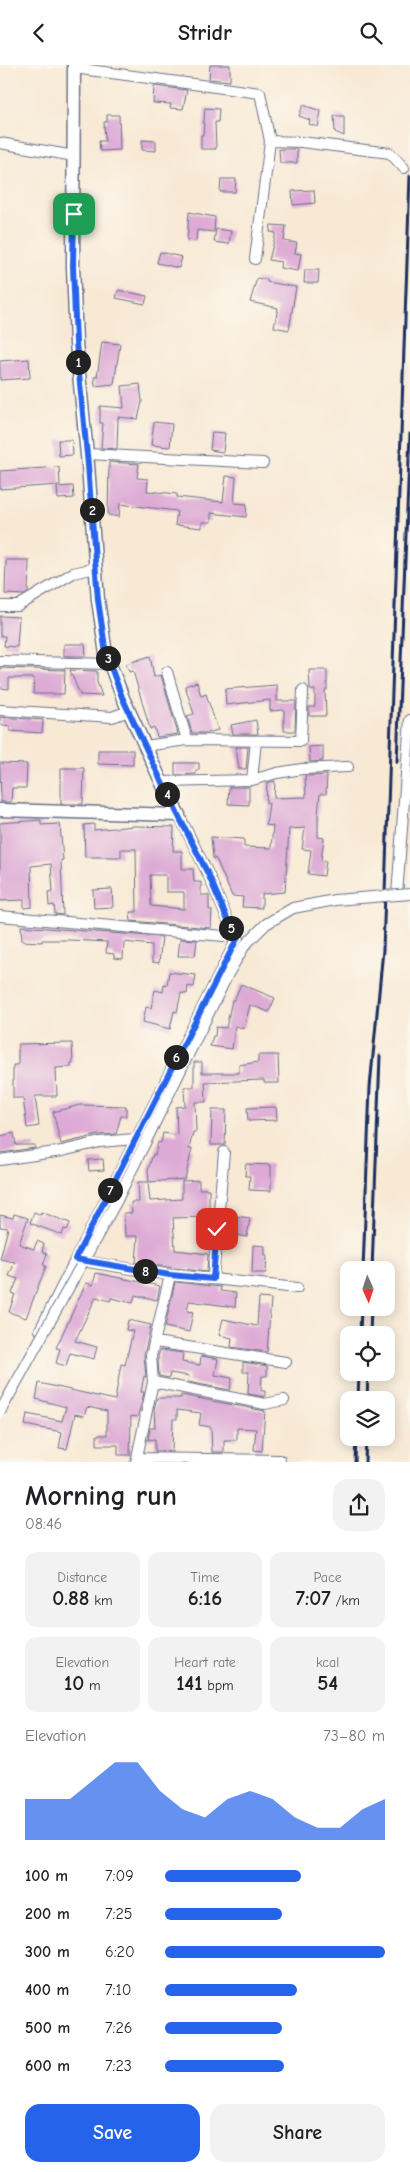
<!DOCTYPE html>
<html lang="en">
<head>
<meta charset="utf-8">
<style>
  :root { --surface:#fff; --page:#f2f2f2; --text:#202124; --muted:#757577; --accent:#2563eb }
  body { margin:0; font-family:"Comic Neue",sans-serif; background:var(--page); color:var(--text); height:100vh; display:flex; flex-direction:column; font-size:19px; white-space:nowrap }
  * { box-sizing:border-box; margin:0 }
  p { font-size:16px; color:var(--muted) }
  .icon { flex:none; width:28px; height:28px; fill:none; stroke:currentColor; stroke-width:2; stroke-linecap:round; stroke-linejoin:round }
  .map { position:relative; height:1397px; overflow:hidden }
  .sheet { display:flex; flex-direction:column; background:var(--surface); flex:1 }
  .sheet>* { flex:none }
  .needle { width:32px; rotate:177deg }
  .buttons { position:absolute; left:340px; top:1196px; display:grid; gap:10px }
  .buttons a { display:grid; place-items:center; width:55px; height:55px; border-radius:10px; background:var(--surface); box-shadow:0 2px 12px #0003; font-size:25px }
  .pin { position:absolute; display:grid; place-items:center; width:42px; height:42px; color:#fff; margin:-21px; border-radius:10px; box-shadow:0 2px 8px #0006 }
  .km { position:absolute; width:25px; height:25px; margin:-12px; border-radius:50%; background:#222; color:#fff; font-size:14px; line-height:25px; text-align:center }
  .round { display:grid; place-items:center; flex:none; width:52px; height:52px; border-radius:15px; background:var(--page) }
  .summary { display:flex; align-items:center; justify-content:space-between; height:85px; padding:0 25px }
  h1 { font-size:28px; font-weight:600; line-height:38px }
  .figures { display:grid; grid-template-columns:repeat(3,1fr); gap:8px; height:85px; padding:5px 25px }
  .figures div { display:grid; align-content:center; border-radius:12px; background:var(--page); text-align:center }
  .figures b { font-size:21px; font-weight:600 }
  .figures small { font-size:14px; font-weight:400 }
  .figures p { font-size:14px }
  .chart { height:140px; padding:10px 25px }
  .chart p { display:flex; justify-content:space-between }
  .chart svg { width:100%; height:90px; margin-top:5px; fill:var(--accent); opacity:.7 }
  .button { display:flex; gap:10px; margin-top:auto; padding:10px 25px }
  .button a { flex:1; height:58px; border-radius:15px; background:var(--accent); color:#fff; font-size:20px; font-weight:600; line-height:58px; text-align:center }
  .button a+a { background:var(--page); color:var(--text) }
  ul { padding:0 25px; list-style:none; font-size:16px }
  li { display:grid; grid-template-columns:80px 60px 1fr; align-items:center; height:38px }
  li i { height:12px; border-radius:6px; background:var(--accent) }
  header { display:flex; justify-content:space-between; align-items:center; height:65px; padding:0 25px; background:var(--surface); font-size:22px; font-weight:600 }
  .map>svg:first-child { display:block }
</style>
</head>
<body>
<header><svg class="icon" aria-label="back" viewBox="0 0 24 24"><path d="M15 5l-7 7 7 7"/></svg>Stridr<svg class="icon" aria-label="search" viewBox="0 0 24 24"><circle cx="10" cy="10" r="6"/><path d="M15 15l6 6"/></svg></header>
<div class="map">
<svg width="410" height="1397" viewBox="0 0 410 1397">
  <rect width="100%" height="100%" fill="#fbf7ec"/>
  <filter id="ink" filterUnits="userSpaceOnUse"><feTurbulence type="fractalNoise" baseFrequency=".02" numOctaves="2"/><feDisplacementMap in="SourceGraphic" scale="10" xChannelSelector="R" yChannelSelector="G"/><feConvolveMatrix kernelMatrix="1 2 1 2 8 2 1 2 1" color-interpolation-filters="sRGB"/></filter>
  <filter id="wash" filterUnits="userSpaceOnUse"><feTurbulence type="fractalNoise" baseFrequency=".0096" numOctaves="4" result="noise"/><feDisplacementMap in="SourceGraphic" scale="20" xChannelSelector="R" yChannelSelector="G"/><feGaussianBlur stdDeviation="1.12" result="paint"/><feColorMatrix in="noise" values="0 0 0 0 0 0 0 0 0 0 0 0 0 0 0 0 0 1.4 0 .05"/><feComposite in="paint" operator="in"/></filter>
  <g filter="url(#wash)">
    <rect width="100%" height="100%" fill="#f8e9d5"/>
    <g id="blocks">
      <path fill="#ddaad5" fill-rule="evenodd" d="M 210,0 L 230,0 L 230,16 L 209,14 Z
        M 154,21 L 187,25 L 183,44 L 170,43 L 171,39 L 153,38 Z
        M 303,40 L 321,46 L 318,62 L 309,59 L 310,55 L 299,51 Z
        M 205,43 L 219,44 L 218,57 L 215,57 L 216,84 L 201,84 L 201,70 L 203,70 Z
        M 107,50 L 119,50 L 120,85 L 100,86 L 99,76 L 105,76 L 104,57 L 107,57 Z
        M 334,51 L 344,51 L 344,71 L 335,67 Z
        M 142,75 L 156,76 L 156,86 L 142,85 Z
        M 279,84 L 297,84 L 297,98 L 280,98 Z
        M 221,114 L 236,114 L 235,127 L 220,127 Z
        M 314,125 L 315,138 L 293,140 L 292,126 Z
        M 189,147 L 215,152 L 214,167 L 197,165 L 196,176 L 187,175 Z
        M 271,160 L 286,161 L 284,176 L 297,178 L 295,188 L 301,189 L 298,206 L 280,203 L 281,197 L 269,195 L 276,168 L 270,167 Z
        M 216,164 L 231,166 L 229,179 L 214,177 Z
        M 160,187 L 182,192 L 179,203 L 157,198 Z
        M 305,205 L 319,205 L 318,218 L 304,218 Z
        M 257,213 L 267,215 L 267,217 L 296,222 L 289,265 L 274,262 L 278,243 L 250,237 Z
        M 118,225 L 147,231 L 145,239 L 116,233 Z
        M 102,277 L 120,279 L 114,319 L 95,321 L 94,312 L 97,312 Z
        M 29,294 L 30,313 L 0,315 L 0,296 Z
        M 140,319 L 142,337 L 138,354 L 118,352 L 117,384 L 101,383 L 103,358 L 100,358 L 100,341 L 124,343 L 122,321 Z
        M 154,357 L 172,359 L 170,382 L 151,380 Z
        M 212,367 L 225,368 L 223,387 L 210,385 Z
        M 58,375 L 72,375 L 73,390 L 59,391 Z
        M 109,397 L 139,399 L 137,413 L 148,414 L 147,426 L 177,429 L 177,432 L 223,437 L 226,411 L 236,412 L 234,438 L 247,439 L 246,452 L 211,448 L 211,457 L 202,457 L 202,463 L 175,460 L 177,446 L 120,439 L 119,452 L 108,450 Z
        M 59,402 L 60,420 L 0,424 L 0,406 Z
        M 73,421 L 74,433 L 58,434 L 57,422 Z
        M 6,495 L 29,495 L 28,527 L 24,530 L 5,529 Z
        M 0,551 L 19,552 L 17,582 L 4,581 L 5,571 L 0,571 Z
        M 64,579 L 85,579 L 86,591 L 64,591 Z
        M 150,591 L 154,612 L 161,610 L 178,669 L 157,672 L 154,662 L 150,664 L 133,606 L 129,607 L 126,599 Z
        M 0,603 L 65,605 L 64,629 L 33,629 L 34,613 L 9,613 L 9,624 L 0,623 Z
        M 70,605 L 97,606 L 97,617 L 102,631 L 80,630 Z
        M 309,605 L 327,605 L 327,625 L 325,625 L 326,651 L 309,651 L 309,642 L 315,642 L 315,625 L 310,625 Z
        M 197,617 L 201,631 L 206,629 L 218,665 L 207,668 L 192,668 L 187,651 L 194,649 L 185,621 Z
        M 277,620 L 277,636 L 296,636 L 295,666 L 284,666 L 284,645 L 270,646 L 270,635 L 226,640 L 225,624 Z
        M 0,652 L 43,655 L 42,668 L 10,666 L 10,661 L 0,660 Z
        M 256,655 L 258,669 L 233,669 L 231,660 Z
        M 323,681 L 323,696 L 310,697 L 309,682 Z
        M 236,682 L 248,682 L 246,704 L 239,704 Z
        M 98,685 L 133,685 L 133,700 L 98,699 Z
        M 0,698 L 27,699 L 26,723 L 12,723 L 11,737 L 1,737 Z
        M 175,698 L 199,698 L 199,705 L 196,705 L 196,709 L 175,710 Z
        M 61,703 L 84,703 L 83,739 L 61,739 Z
        M 327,710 L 326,729 L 320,729 L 318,749 L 318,772 L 324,773 L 321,795 L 326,796 L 324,811 L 308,809 L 311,785 L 302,784 L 305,763 L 289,764 L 285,827 L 262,829 L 262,843 L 242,842 L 243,832 L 232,831 L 216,794 L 213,793 L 211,772 L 244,774 L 244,782 L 271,783 L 273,761 L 266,760 L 269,738 L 266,738 L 267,718 L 275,716 L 274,733 L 306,732 L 305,711 Z
        M 229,722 L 249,722 L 249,740 L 228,739 Z
        M 41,755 L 41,760 L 60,759 L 63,795 L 61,795 L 63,850 L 55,849 L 54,840 L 49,841 L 48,827 L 53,826 L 51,799 L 31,801 L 32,842 L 24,843 L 24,835 L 0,836 L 0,758 Z
        M 94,759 L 94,765 L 134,761 L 174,762 L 173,786 L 182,786 L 182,804 L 193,804 L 194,817 L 201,817 L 201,830 L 209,830 L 209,845 L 212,845 L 211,863 L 131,856 L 130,847 L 137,847 L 136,784 L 121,784 L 121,792 L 85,792 L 84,760 ZM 150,810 L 166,810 L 166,827 L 184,827 L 184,844 L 151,841 Z
        M 112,824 L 113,842 L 94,843 L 93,825 Z
        M 21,861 L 162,872 L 159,898 L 152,897 L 152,880 L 124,877 L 123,894 L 114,893 L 114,889 L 106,888 L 107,877 L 70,875 L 42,875 L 42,877 L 22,876 Z
        M 180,874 L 197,875 L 195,891 L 178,891 Z
        M 169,907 L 196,910 L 194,922 L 188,921 L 187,929 L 181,928 L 177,947 L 174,946 L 170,964 L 143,957 L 146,942 L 151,943 L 155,925 L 163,927 L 164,919 L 167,920 Z
        M 241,919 L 275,933 L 269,947 L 250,940 L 244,963 L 235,961 L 232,984 L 210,981 L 213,971 L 215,971 L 216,962 L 226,963 L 232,935 L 234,935 Z
        M 72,978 L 73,998 L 71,998 L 71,1002 L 56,1003 L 57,1031 L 35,1031 L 39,1061 L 27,1063 L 23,1033 L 13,1033 L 13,1000 L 18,1000 L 18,979 Z
        M 258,990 L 278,990 L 279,1018 L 264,1018 L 264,1015 L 205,1017 L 206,1037 L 195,1037 L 196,1067 L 193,1067 L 189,1084 L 192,1084 L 185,1114 L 149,1117 L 148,1105 L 153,1089 L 155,1090 L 158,1077 L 161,1078 L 163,1068 L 177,1070 L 176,1042 L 185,1041 L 184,1022 L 194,1022 L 194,997 L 202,997 L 202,1008 L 239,1008 L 239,1000 L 258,997 Z
        M 80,1040 L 126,1041 L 126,1051 L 121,1051 L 116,1069 L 98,1070 L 61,1079 L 53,1047 Z
        M 276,1042 L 277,1055 L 248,1056 L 247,1043 Z
        M 212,1045 L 226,1045 L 225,1080 L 211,1080 Z
        M 14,1068 L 16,1080 L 35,1080 L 35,1083 L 0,1088 L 0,1071 Z
        M 103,1094 L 104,1105 L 89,1106 L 88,1095 Z
        M 246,1099 L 271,1100 L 271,1126 L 249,1125 L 250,1111 L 245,1111 Z
        M 199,1115 L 199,1124 L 209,1124 L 209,1152 L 173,1153 L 175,1185 L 208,1189 L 207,1207 L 136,1198 L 138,1171 L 125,1171 L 124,1148 L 132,1148 L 131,1137 L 139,1137 L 138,1117 L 148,1117 L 150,1136 L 182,1134 L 182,1116 Z
        M 34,1147 L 41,1150 L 41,1147 L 70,1158 L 67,1165 L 64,1164 L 62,1170 L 30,1158 Z
        M 14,1149 L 28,1153 L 19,1179 L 34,1184 L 37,1176 L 44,1179 L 42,1187 L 47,1189 L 43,1200 L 46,1201 L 26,1253 L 9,1247 L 15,1229 L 12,1228 L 18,1214 L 9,1211 L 15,1197 L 0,1194 L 8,1163 L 0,1162 L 0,1150 L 13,1153 Z
        M 228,1150 L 250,1153 L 247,1172 L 225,1168 Z
        M 253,1180 L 265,1181 L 265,1190 L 267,1190 L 266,1208 L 252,1208 Z
        M 96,1208 L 160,1221 L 157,1235 L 135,1230 L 133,1238 L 111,1233 L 110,1236 L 96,1232 L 75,1276 L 97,1282 L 94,1294 L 70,1288 L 66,1301 L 56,1298 L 60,1284 L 56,1283 L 86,1218 L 93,1220 Z
        M 175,1217 L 221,1222 L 220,1226 L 236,1228 L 235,1242 L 189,1236 L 187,1246 L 193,1247 L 189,1267 L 165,1262 Z
        M 259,1233 L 271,1234 L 267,1287 L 231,1282 L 232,1273 L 219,1270 L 223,1254 L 257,1261 Z
        M 128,1255 L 151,1260 L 144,1290 L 146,1312 L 144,1311 L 141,1327 L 144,1327 L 141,1341 L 137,1352 L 131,1351 L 130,1390 L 118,1390 L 118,1380 L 97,1380 L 97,1370 L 107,1370 L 107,1346 L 87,1342 L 84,1351 L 75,1349 L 67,1384 L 59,1383 L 62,1367 L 25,1360 L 27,1349 L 62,1356 L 66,1342 L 36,1334 L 39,1318 L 115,1335 L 121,1299 L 125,1300 L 133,1266 L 126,1265 Z
        M 160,1285 L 183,1288 L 182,1297 L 200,1300 L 201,1291 L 218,1294 L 215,1310 L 232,1313 L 230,1325 L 188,1317 L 189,1311 L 170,1308 L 169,1313 L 159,1311 L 158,1292 Z
        M 243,1297 L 267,1301 L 267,1311 L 262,1311 L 261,1326 L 265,1326 L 265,1332 L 248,1329 L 249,1307 L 243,1307 Z
        M 181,1330 L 265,1346 L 262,1386 L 254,1385 L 256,1364 L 237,1363 L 237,1375 L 224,1375 L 224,1387 L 212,1387 L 211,1362 L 199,1360 L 201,1348 L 177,1345 L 177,1354 L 173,1354 L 172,1387 L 155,1386 L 155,1374 L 148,1375 L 150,1363 L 155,1363 L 154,1344 L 157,1333 L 181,1333 Z"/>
    </g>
  </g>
  <g filter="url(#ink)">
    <use href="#blocks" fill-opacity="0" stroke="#687088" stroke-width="1"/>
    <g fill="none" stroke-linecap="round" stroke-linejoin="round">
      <g stroke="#687088" stroke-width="12">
        <path id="minor" d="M 74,3 L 260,28 L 270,76 L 301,77 L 390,88 L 404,103
          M 0,78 L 74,91
          M 255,194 L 270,76
          M 87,389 L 263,398
          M 0,541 L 18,541 L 73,508 L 96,503
          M 0,596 L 110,599
          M 167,607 L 187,675
          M 0,645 L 112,652 L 129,646
          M 145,681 L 187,675 L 301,676 L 303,625
          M 252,715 L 256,676
          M 162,717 L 252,715 L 277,708 L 302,704 L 348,702
          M 397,830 L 410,655
          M 0,851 L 235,872
          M 224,1087 L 213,1214 L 297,1223
          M 0,1095 L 62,1086 L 100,1077 L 135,1074
          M 76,1195 L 170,1210 L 213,1214
          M 40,1265 L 238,872 L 235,872 L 209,811 L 179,750
          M 155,1277 L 286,1297
          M 153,1317 L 265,1339 L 284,1335
          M 137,1393 L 280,1395
          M 136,1397 L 153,1317 L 151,1291 L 170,1210"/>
      </g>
      <g stroke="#687088" stroke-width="15">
        <path id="tertiary" d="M 0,745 L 179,750 L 166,727 L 123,633 L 106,589 L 98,535 L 88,400 L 76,278 L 73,201 L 74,0"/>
      </g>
      <use href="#minor" stroke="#fff" stroke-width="10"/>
      <use href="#tertiary" stroke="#fff" stroke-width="12"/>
      <path stroke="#1b2f5e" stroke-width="3" d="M 397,697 L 410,369
        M 363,1205 L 370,1022 L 383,885 L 410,111
        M 372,1205 L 380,991
        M 360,1270 L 361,1242
        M 370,1270 L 371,1242
        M 358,1335 L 359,1308
        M 367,1335 L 368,1308
        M 355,1397 L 356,1372
        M 365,1397 L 366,1372"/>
      <g stroke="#687088" stroke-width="12" stroke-linecap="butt">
        <path id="minor-bridge" d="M 0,1347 L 116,1137 L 228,909 L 245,880 L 266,859 L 293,843 L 335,835 L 410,829"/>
      </g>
      <use href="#minor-bridge" stroke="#fff" stroke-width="10"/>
    </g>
  </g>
  <g fill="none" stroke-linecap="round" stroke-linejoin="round" filter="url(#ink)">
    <g stroke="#fff" stroke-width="10">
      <path id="route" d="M 74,149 L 73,201 L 76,278 L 88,400 L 98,535 L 106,589 L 122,632 L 166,726 L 209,811 L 235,872 L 238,872 L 75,1194 L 170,1210 L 213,1214 L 217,1164"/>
    </g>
    <use href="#route" stroke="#2563eb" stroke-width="6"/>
  </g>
</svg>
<div class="buttons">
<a><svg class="needle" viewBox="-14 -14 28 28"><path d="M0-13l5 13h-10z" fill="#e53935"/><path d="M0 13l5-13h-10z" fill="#757577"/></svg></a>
<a><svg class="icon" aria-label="locate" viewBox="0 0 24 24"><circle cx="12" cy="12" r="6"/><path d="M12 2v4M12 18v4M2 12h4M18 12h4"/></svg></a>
<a><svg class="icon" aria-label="layers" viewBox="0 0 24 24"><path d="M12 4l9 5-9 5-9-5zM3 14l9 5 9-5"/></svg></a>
</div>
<div class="pin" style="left:74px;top:149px;background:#1e9e55"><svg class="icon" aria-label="arrive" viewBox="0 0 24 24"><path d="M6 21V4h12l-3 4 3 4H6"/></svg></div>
<div class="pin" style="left:217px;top:1164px;background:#d93025"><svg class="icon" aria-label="check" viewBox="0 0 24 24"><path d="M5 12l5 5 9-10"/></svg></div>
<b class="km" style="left:78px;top:297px">1</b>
<b class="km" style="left:92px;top:445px">2</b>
<b class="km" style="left:108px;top:593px">3</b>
<b class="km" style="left:167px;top:729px">4</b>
<b class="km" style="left:231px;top:863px">5</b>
<b class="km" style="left:176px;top:992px">6</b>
<b class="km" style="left:110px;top:1125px">7</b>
<b class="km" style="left:145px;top:1206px">8</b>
</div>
<section class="sheet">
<div class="summary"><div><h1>Morning run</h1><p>08:46</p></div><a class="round"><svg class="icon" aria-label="share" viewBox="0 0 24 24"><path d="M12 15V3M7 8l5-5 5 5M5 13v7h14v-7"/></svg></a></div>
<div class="figures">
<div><p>Distance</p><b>0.88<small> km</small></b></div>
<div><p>Time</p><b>6:16</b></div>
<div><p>Pace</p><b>7:07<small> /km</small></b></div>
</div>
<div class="figures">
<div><p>Elevation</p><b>10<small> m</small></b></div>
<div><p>Heart rate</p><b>141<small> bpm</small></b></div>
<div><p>kcal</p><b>54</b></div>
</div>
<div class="chart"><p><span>Elevation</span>73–80 m</p>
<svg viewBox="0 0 160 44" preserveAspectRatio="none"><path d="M0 44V24L10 24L20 24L30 15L40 6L50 6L60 20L70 29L80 33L90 24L100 20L110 24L120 33L130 38L140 38L150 29L160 24V44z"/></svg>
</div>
<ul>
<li><b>100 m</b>7:09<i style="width:62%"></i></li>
<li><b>200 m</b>7:25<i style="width:53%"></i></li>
<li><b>300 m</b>6:20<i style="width:100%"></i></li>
<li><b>400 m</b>7:10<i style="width:60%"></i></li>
<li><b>500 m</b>7:26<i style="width:53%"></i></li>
<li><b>600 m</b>7:23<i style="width:54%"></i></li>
</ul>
<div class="button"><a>Save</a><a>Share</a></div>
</section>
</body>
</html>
